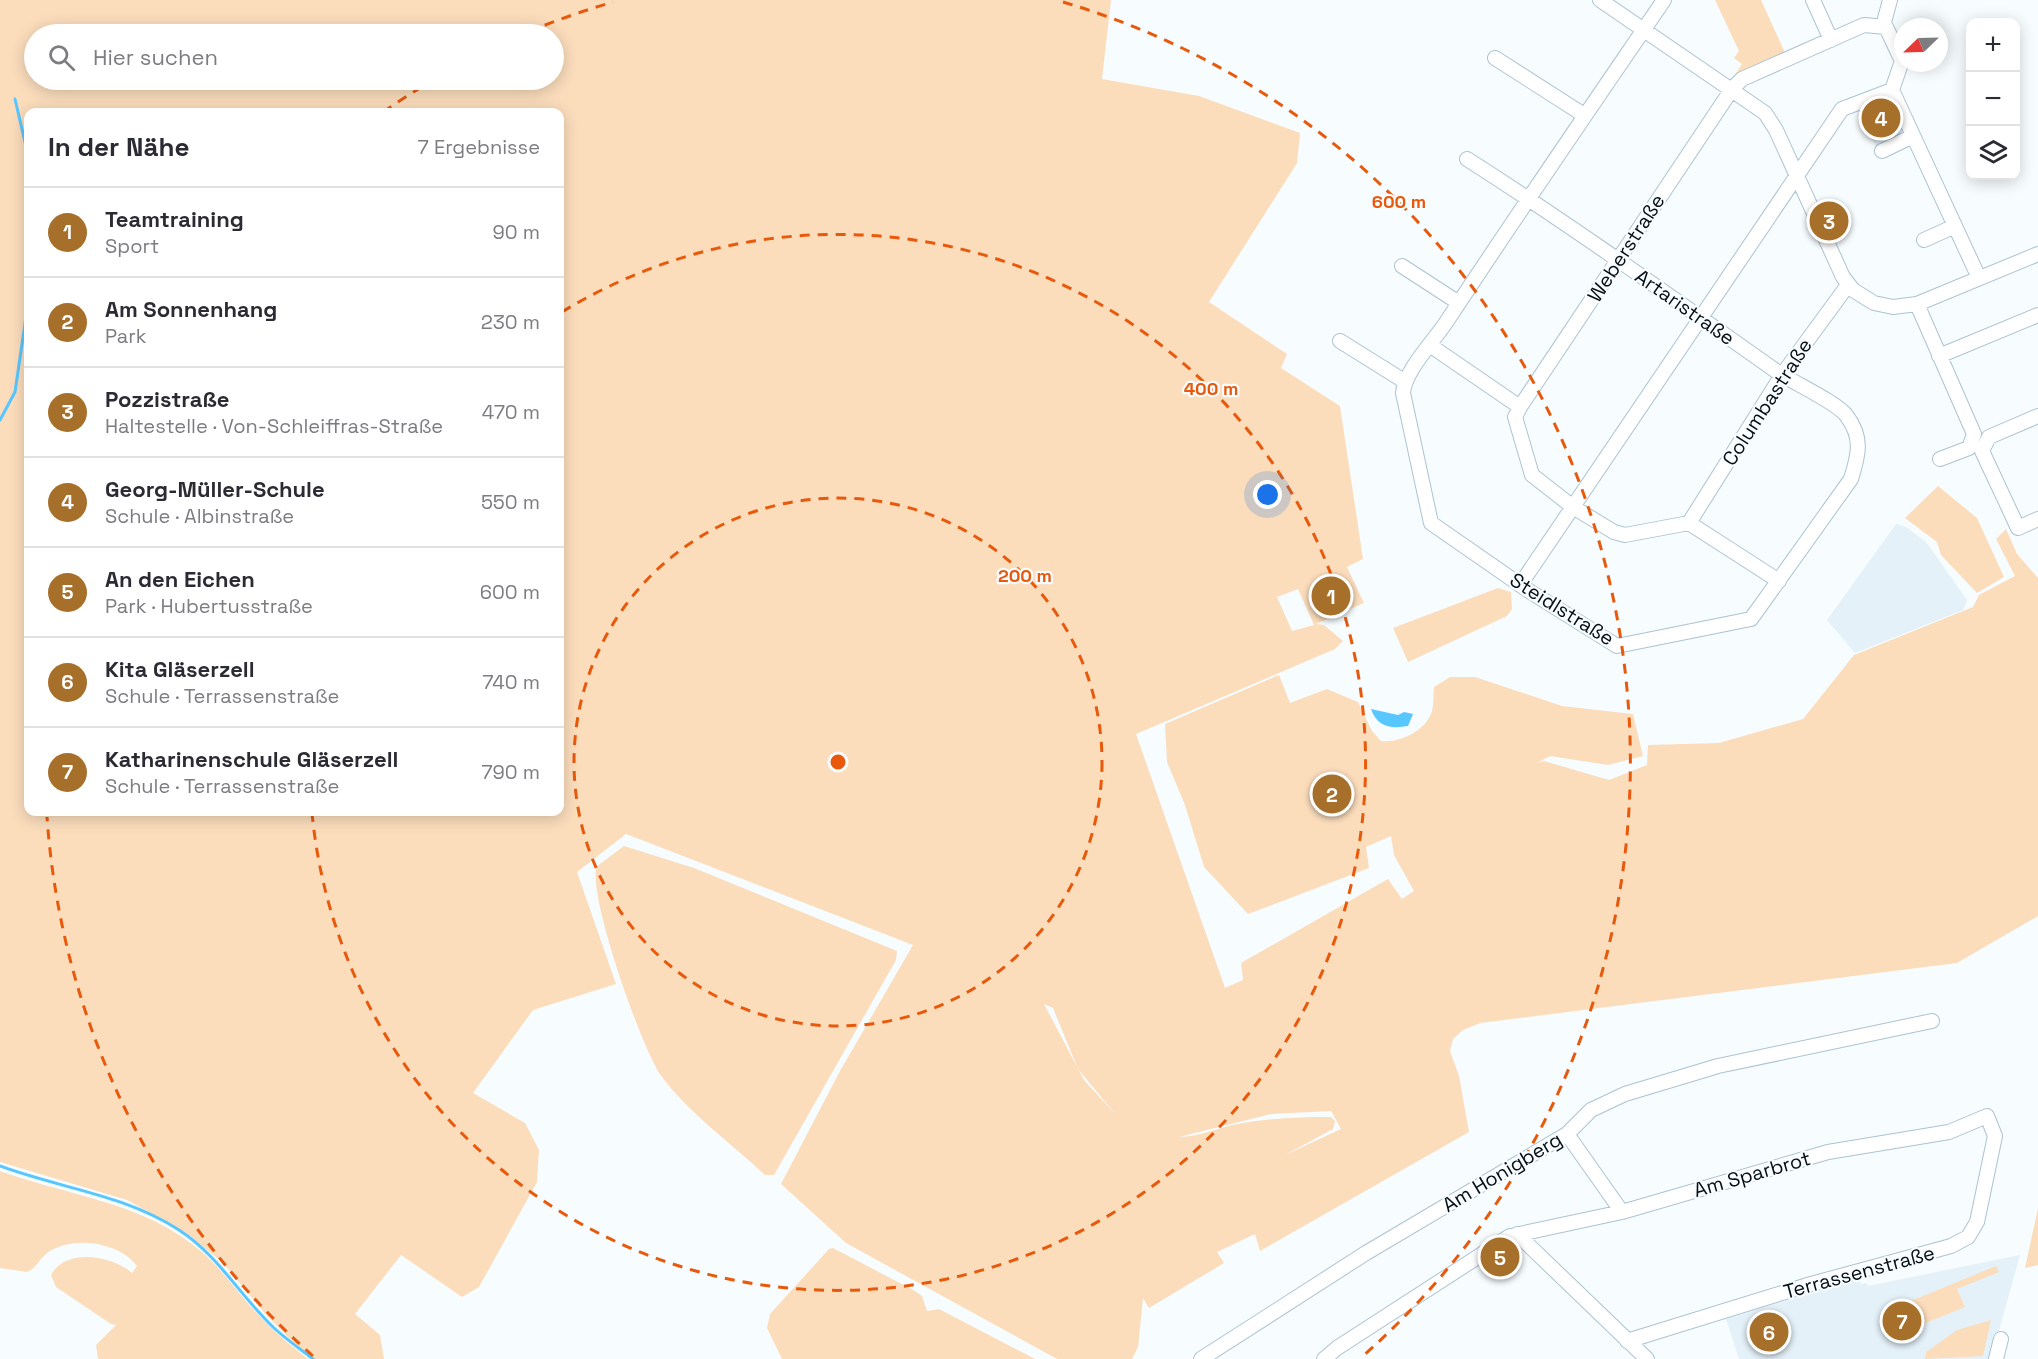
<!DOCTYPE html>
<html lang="de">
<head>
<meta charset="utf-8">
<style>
	:root { --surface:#fff; --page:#f2f2f3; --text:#2b2b33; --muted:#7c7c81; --line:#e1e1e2; --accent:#a6702a }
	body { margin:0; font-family:"Space Grotesk",sans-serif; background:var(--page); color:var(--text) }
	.controls { position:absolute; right:18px; top:18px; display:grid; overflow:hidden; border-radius:12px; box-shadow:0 3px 15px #0003 }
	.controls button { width:54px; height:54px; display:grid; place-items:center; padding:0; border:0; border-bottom:2px solid var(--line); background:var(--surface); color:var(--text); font:30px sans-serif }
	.compass { position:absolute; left:1894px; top:18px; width:54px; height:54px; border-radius:50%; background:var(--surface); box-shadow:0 3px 15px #0003; rotate:247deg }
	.you { position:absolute; left:1268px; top:495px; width:21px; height:21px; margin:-15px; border:4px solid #fff; border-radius:50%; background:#1a73e8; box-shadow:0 0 0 9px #1a73e833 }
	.badge { display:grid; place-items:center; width:39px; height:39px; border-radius:50%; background:var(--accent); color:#fff; font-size:20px; font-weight:700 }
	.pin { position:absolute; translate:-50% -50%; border:3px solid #fff; box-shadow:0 2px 6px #0006 }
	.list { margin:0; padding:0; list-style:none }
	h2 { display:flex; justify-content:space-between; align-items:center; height:78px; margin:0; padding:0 24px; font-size:26px }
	h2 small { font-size:20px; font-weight:400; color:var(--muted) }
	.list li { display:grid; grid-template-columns:39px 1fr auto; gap:18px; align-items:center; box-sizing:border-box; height:90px; padding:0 24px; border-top:2px solid var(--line) }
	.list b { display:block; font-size:22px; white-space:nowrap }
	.list p { margin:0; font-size:20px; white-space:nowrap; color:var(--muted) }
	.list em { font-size:20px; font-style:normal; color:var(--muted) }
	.icon { flex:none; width:33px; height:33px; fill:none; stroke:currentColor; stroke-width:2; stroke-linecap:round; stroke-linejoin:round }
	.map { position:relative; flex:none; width:2038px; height:1359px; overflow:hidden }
	.search { position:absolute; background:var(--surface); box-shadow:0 3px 15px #0003; left:24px; top:24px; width:540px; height:66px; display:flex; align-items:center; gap:15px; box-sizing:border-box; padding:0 21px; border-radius:33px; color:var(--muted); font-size:22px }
	.panel { position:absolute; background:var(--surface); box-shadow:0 3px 15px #0003; left:24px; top:108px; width:540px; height:708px; border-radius:12px }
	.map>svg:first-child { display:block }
	.built { fill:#e4f1f9 }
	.green { fill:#fbddbc; fill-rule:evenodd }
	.water { fill:#58c7ff }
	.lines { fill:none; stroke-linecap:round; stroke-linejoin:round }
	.stream { stroke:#58c7ff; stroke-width:3 }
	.minor-casing { stroke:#abc3d1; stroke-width:16 }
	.minor { stroke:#fff; stroke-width:14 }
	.ring { fill:none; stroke:#e8590c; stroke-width:3; stroke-dasharray:10 8 }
	.labels { text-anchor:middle; stroke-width:4.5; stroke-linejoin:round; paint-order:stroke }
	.street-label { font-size:20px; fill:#070f14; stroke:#f7fcff }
	.centre { fill:#e8590c; stroke:#f7fcff; stroke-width:3 }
	.ring-label { font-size:18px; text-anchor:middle; font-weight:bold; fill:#e8590c; stroke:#f7fcff; stroke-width:4.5; stroke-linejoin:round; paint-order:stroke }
</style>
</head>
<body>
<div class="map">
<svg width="2038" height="1359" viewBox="0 0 2038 1359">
	<rect width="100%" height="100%" fill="#f7fcff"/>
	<!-- built -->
	<path class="built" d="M1884 97 1891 100 1904 128 1901 135 1876 147 1858 109Z
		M1896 524 1906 527 1926 542 1967 600 1963 610 1855 653 1827 620Z
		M2020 1255 1991 1359H1739L1726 1319 1859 1278 1861 1284 1867 1283 1868 1286Z"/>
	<!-- green -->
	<path class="green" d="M0 0H1111L1102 79 1199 96 1300 133 1297 163 1209 302 1287 354 1281 368 1340 406 1363 559 1347 567 1364 603 1316 624 1324 625 1343 641 1335 649 1136 734 1225 988 1243 980 1241 963 1388 879 1402 899 1414 891 1394 855 1391 836 1366 847 1369 868 1248 914 1204 867 1185 805 1167 762 1165 724 1279 675 1290 703 1327 689 1358 702 1372 731 1381 741C1400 743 1426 731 1432 711 1434 704 1433 695 1434 687L1450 677H1475L1562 706 1633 714 1643 756 1608 765 1550 756 1537 763 1544 761 1609 780 1647 765 1648 745 1719 743 1803 719 1854 655 1973 607 1979 595 2015 576 1996 539 2006 529 2017 554 2038 578V916L1957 963 1480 1023 1463 1030 1453 1039 1450 1051 1459 1076 1469 1132 1260 1251 1255 1234 1217 1252 1224 1263 1149 1308 1143 1298 1138 1347 1132 1359H1057L846 1243 781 1184 840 1071 913 945 626 834 577 872 616 984 533 1010 473 1093 525 1123 539 1150 537 1182 479 1287 462 1297 401 1255 355 1314 380 1335 384 1359H310L267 1316 223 1263 186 1233 127 1200 0 1162ZM34 34H554V80H34ZM28 112H560V812H28ZM1298 589 1314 625 1292 631 1277 597ZM1044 1004 1053 1008 1078 1069 1116 1115 1084 1080ZM1331 1111 1341 1129 1285 1155 1333 1129 1335 1121 1331 1117C1302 1117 1272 1118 1243 1123 1221 1126 1201 1137 1179 1137L1271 1114Z
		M1715 0H1761L1786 55 1732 79 1742 64 1734 58 1739 51Z
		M1938 486 1977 518 2004 577 1977 593 1941 555 1937 542 1905 518Z
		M1498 588 1511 592 1512 609 1507 616 1408 662 1393 628Z
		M624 846 694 868 897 951 896 960 774 1175H765C731 1143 690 1114 662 1077 643 1053 586 891 597 866Z
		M0 1171C69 1196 144 1202 202 1252 222 1269 236 1291 254 1310 270 1328 289 1344 308 1359H98L96 1345 116 1325 111 1324 56 1287 51 1275C66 1247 113 1256 132 1273L137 1266C119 1242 72 1235 47 1253 39 1259 37 1268 27 1272L0 1268Z
		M2038 1208V1265L2025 1268Z
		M1513 1242 1522 1251C1506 1261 1495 1274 1477 1263Z
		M833 1248 915 1291 922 1296 927 1311 939 1309 1035 1359H782L767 1328 770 1314 829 1249Z
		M1996 1266 1999 1272 1957 1289 1965 1307 1916 1327 1908 1309 1896 1314 1894 1308Z
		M1991 1320 1983 1356 1925 1359 1926 1352 1957 1330Z"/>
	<!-- water -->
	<path class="water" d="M1371 709 1398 715 1404 712 1413 714 1408 726C1391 729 1377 727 1371 709Z"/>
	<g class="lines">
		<!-- stream -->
		<path class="stream" d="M15 99 28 155
			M0 420 15 392 28 303
			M0 1166C62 1189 123 1194 179 1230 219 1256 240 1296 274 1328 286 1339 300 1349 313 1359"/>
		<defs>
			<path id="minor" d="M1600 0 1765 113 1776 130 1843 277 1853 290 1874 303 1893 307 1917 304 2038 254
				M1813 0 1831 40
				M1883 26 1890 0
				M1495 58 1584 115
				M1892 90 1979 278
				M1882 151 1913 136
				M1467 159C1572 226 1674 299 1776 371 1792 382 1836 402 1846 415 1863 437 1859 454 1851 479L1751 619 1617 646 1526 589 1431 523 1403 393C1405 370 1434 341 1447 321 1518 213 1591 107 1664 0
				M1924 240 1955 226
				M1402 266 1459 303
				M1917 304 1974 434 1969 448 1940 459
				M1340 341 1404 381
				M1431 346 1520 407 1515 417 1532 475 1573 507 1614 532 1625 535 1689 523 1779 581
				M1939 356 2038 315
				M1520 407 1732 89 1742 79 1864 25 1886 27 1902 61 1892 90 1842 109 1520 585
				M2038 416 1989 437 1982 451 2018 528 2038 519
				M1689 523 1782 375 1848 285
				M1567 1134 1622 1212
				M1517 1234 1647 1359
				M1201 1359 1366 1253 1567 1134 1591 1110 1625 1094 1718 1066 1932 1021
				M1324 1359 1337 1348 1510 1236 1622 1212 1828 1152 1949 1132 1987 1116 1995 1136 1977 1222 1968 1237 1951 1246 1811 1284 1627 1341
				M1996 1359 2001 1339"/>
		</defs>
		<!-- minor casing -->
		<use href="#minor" class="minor-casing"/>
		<!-- minor -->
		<use href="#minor" class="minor"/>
	</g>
	<!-- distance rings -->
	<g class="ring">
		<circle cx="838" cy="762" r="264"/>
		<path d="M562 312A528 528 0 1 1 312 813"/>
		<path d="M313 1356A793 793 0 0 1 47 817M383 112A793 793 0 0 1 430 82M528 32A793 793 0 0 1 613 2M1063 2A793 793 0 0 1 1363 1356"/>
	</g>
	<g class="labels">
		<!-- street labels -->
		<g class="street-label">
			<text transform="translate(1626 248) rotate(-57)" y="7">Weberstraße</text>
			<text transform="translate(1685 307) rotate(35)" y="7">Artaristraße</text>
			<text transform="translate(1767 402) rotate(-57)" y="7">Columbastraße</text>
			<text transform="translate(1562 609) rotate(32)" y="7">Steidlstraße</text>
			<text transform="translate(1502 1172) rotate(-31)" y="7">Am Honigberg</text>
			<text transform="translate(1752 1174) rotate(-16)" y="7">Am Sparbrot</text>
			<text transform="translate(1859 1272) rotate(-15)" y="7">Terrassenstraße</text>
		</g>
	</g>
	<circle cx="838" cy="762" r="9" class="centre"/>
	<g class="ring-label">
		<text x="1399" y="208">600 m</text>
		<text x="1211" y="395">400 m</text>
		<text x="1025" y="582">200 m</text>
	</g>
</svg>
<div class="controls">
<button>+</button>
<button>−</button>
<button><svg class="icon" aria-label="layers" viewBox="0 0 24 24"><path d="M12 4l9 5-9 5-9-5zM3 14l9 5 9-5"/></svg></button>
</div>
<svg class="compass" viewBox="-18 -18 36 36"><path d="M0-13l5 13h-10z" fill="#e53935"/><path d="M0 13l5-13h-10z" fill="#7c7c81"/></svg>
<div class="you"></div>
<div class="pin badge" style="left:1331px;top:596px">1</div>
<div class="pin badge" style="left:1332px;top:794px">2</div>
<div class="pin badge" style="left:1829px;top:221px">3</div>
<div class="pin badge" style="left:1881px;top:118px">4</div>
<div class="pin badge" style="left:1500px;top:1257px">5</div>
<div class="pin badge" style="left:1769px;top:1332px">6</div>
<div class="pin badge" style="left:1902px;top:1321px">7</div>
<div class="search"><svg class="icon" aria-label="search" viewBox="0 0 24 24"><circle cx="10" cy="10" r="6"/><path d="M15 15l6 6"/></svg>Hier suchen</div>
<section class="panel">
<h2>In der Nähe<small>7 Ergebnisse</small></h2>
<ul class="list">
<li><span class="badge">1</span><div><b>Teamtraining</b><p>Sport</p></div><em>90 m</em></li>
<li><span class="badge">2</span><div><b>Am Sonnenhang</b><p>Park</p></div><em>230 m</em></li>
<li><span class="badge">3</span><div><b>Pozzistraße</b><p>Haltestelle · Von-Schleiffras-Straße</p></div><em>470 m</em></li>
<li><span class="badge">4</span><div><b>Georg-Müller-Schule</b><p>Schule · Albinstraße</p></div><em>550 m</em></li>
<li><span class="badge">5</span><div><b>An den Eichen</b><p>Park · Hubertusstraße</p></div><em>600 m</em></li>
<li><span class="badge">6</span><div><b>Kita Gläserzell</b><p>Schule · Terrassenstraße</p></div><em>740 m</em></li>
<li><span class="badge">7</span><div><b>Katharinenschule Gläserzell</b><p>Schule · Terrassenstraße</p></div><em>790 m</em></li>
</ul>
</section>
</div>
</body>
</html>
